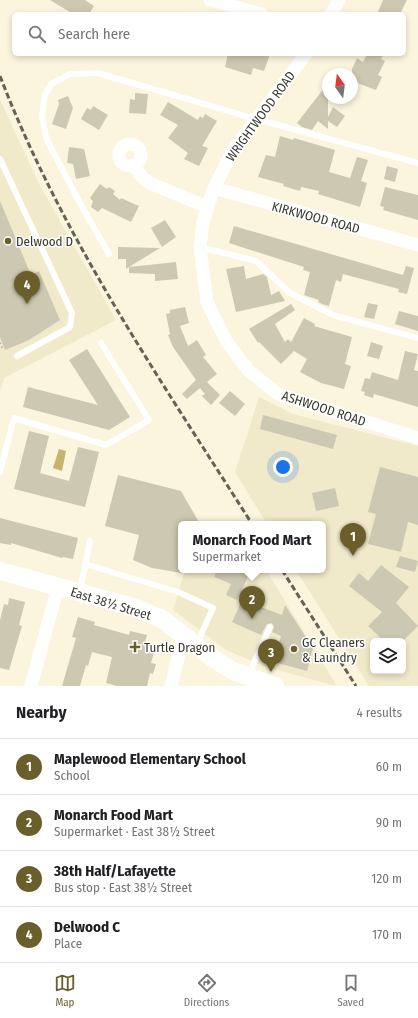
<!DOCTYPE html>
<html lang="en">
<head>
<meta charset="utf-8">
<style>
	:root { --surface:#fff; --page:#f2f2f2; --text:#202124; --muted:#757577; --line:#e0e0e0; --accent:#6a5e2b }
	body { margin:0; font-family:"Fira Sans Condensed",sans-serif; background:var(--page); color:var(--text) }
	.controls { position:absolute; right:12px; bottom:12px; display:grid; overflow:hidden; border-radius:6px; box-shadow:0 2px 6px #0003 }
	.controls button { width:36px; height:36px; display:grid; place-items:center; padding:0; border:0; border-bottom:1px solid var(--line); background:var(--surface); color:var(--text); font:20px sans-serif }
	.compass { position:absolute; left:322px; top:68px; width:36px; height:36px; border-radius:50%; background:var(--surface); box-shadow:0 2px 6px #0003; rotate:346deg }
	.you { position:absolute; left:283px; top:467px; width:14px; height:14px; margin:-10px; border:3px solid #fff; border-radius:50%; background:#1a73e8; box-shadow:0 0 0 6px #1a73e833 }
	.badge { display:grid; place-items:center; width:26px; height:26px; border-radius:50%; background:var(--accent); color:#fff; font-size:13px; font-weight:700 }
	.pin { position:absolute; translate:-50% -33px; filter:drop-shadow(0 1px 2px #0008) }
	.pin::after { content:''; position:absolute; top:21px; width:14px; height:12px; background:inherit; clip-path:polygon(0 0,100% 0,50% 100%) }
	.popup { position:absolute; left:178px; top:521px; width:148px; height:52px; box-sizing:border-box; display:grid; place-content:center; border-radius:6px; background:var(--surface); filter:drop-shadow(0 1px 3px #0005); font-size:13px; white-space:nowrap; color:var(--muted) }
	.popup b { font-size:15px; color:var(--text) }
	.popup::after { content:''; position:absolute; left:50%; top:100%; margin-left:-8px; border:8px solid transparent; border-top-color:var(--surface) }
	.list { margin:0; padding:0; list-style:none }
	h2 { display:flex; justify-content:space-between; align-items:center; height:52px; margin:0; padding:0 16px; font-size:17px }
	h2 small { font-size:13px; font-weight:400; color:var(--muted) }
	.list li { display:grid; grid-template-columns:26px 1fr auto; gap:12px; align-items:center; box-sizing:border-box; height:56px; padding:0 16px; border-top:1px solid var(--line) }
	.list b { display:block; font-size:15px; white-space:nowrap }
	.list p { margin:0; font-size:13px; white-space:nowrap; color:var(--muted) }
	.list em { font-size:13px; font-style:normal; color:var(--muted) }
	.icon { flex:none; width:22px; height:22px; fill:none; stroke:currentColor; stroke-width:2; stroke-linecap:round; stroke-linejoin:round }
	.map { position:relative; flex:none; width:418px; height:686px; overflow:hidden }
	.search { position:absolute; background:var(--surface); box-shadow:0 2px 6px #0003; left:12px; right:12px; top:12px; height:44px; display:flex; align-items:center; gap:10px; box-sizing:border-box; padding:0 14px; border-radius:6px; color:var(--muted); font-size:15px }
	.sheet { height:276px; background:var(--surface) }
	nav { display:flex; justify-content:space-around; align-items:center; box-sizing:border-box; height:56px; border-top:1px solid var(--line); background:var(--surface); font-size:11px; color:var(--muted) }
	nav a { display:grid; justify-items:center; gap:2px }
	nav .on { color:var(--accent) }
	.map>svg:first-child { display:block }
	.built { fill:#f0e9ca; fill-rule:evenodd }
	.water { fill:#c5b46a }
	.building { fill:#cdc8b2 }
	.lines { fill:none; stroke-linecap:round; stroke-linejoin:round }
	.path { stroke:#a29e8d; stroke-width:2; stroke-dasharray:1 3; stroke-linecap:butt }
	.lane { stroke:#fff; stroke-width:6 }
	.street { stroke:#fff; stroke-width:13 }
	.secondary { stroke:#fff; stroke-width:18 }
	.rail { stroke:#646155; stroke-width:3; stroke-dasharray:6 3; stroke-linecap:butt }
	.poi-dot { fill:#6a5e2b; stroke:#fff; stroke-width:1.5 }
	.labels { text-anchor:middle; stroke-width:3; stroke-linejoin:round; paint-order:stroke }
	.street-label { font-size:13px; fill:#3a382e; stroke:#fff }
	.poi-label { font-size:13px; fill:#3a382e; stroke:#fff; text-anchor:start }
</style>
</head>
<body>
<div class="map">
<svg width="418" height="686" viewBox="0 0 418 686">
	<rect width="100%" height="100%" fill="#fbf5de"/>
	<!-- built -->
	<path class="built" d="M0 99 38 182 116 320 4 378 0 392Z
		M259 397 293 414 418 446V686H369L296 570H323V524H267L235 472ZM373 641H403V671H373Z
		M185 570H266L337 686 266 667 226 650 173 610Z"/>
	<!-- water -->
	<path class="water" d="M59 449 66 451 62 471 53 468Z"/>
	<!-- building -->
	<path class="building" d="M50 0H85L94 6 89 14H73Z
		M383 0H407L400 14H377Z
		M228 54H270L264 71 253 68 251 75 225 67Z
		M367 54H384L381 59 385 61 378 75 382 77 376 90 352 81V69L357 58 363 62Z
		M328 83V117L333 107 345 116 337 127 328 121V129L318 121 312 130 302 127 297 123Z
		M135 93 148 94 146 114 129 113 130 99 135 100Z
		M68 96 73 108 66 129 52 124 59 104 58 100Z
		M168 102 198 120 200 116 203 118 205 114 217 121 202 146 208 148 199 166 184 159 188 153 168 138 178 125 160 115Z
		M93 106 108 115 99 130 81 119 87 108 91 110Z
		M280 136 293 140 294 138 335 150 329 172 350 178 357 157 368 160 361 181 367 183 360 207 318 194 319 191 301 187 300 191 283 186 284 184 258 177 266 155 275 157Z
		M69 147 84 149 90 176 76 179 73 164 67 163Z
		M387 166 398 169 395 182 384 179Z
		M100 184 107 189 109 187 115 191 113 194 120 200 121 198 139 206 131 222 102 208 98 212 91 207 93 201 90 198Z
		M385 187 418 195V220L383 210 384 207 380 206Z
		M0 201 31 275 39 271 60 320 29 340 5 350 0 337Z
		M165 220 176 237 162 247 151 228Z
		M234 226 403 275 406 266 414 268 407 294 398 292 399 289 343 274 341 282 336 280 329 306 322 304 318 302 319 300 304 295 310 272 303 270 304 267 229 243Z
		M118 247 160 248 129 267 176 262 178 279 155 281V274L129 273V267L126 269V259H118Z
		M244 266 246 279 263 274 267 277 271 295 279 291 285 301 236 312 226 269Z
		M368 303 378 305 374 319 364 317Z
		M291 304 295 310 275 324 285 342 288 339 291 342 304 318 315 324 314 326 352 337 345 364 351 366 344 389 321 383 300 372 307 359 294 351 281 364 259 342 258 343 249 329Z
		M185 307 189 323 180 326 188 346 197 340 206 355 203 357 217 374 207 382 220 395 211 405 202 396 205 394 200 388 187 399 182 394 196 380 173 347 168 335 170 334 166 314 170 313V310Z
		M399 311 418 316V331L395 324Z
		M371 342 383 346 379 359 367 356Z
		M87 349 130 417 109 430 23 407 28 387 98 405 69 360Z
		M405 351 418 354 414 370 418 371V407L374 394 373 398 364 395 365 392 361 391 365 378 370 379 372 372 398 380Z
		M230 391 245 404 235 416 219 403Z
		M263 415 337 435 333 449 260 429Z
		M29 431 49 436 40 473 69 481 78 447 99 452 85 507 14 489Z
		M380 467 418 477V525L408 522 401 552 368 544 376 514 368 512Z
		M118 475 181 491 200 524H181V573L152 568 133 560 139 535 105 526Z
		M335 488 339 506 316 511 312 493Z
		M0 518 78 538 73 559 63 557 62 558 11 543V545L0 543Z
		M400 556 418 561 415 572 396 567Z
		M381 565 409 587 396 603 418 626 403 641H384L368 626 382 612 349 586 359 573 368 581Z
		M217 570H251L237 600 226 595 231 584 214 577Z
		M9 598 25 602 19 625 22 626 9 670 0 668V620L4 604 8 605Z
		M242 600 282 615 285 605 313 648 307 671 274 662 281 636 272 632 274 627 272 623 267 624 261 635 232 622Z
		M78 617 95 622 94 625 129 635 130 631 147 635 145 642 156 645 151 663 156 664 153 674 150 673 147 686H117L106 683 112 657 92 652 88 666 86 665 80 686H62L76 638 72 637Z"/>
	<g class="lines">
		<!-- path -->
		<path class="path" d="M0 343 3 349"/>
		<!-- lane -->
		<path class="lane" d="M0 159 72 313 70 327 17 356
			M200 247 256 261 290 293 333 315 418 338
			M109 254 83 209 46 138 42 115 45 95 51 84 70 74 98 73 256 119 418 163
			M0 472 14 418 106 445 149 420 101 343
			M85 564 178 592 213 608 197 643
			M80 591 90 541
			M249 674 270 627"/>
		<!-- street -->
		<path class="street" d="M210 0 262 14
			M331 14 339 0
			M306 54 233 150 214 188 203 222 200 247 207 302 226 341 249 371 278 394 418 438
			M119 155a11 11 0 1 1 22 0a11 11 0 1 1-22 0Z
			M133 165 143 178 150 183 207 207
			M214 188 418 245
			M31 686 58 587
			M171 686 184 635"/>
		<!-- secondary -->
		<path class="secondary" d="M0 571 136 608 162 619 214 659 233 671 275 686"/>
		<!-- rail -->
		<path class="rail" d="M0 76C62 237 160 379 252 524
			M282 570 356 686"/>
	</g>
	<!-- markers -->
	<g class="poi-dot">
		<circle cx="8" cy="241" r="4"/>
		<path d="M133 641h4v4h4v4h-4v4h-4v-4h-4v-4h4z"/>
		<circle cx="294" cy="649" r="4"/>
	</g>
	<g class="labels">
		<!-- street labels -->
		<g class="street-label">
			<text transform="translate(260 116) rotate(-54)" y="5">WRIGHTWOOD ROAD</text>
			<text transform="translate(316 217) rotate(15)" y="5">KIRKWOOD ROAD</text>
			<text transform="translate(324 408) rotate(18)" y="5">ASHWOOD ROAD</text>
			<text transform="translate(111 603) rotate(17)" y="5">East 38½ Street</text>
		</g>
		<!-- poi labels -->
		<g class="poi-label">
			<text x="16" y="246">Delwood D</text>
			<text x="302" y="647">GC Cleaners<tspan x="302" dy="15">&amp; Laundry</tspan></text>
			<text x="144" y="652">Turtle Dragon</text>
		</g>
	</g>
</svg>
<div class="controls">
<button><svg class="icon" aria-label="layers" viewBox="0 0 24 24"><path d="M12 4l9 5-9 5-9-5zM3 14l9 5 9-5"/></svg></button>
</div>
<svg class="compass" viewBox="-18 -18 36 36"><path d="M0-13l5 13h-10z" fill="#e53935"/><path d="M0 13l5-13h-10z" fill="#757577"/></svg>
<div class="you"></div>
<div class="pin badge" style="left:353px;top:556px">1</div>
<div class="pin badge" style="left:252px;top:619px">2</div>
<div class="popup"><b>Monarch Food Mart</b>Supermarket</div>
<div class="pin badge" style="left:271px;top:672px">3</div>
<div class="pin badge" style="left:27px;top:304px">4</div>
<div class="search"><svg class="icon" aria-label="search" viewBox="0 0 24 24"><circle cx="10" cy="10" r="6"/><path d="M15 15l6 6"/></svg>Search here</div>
</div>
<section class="sheet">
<h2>Nearby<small>4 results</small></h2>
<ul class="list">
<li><span class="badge">1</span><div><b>Maplewood Elementary School</b><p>School</p></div><em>60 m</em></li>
<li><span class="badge">2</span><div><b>Monarch Food Mart</b><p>Supermarket · East 38½ Street</p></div><em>90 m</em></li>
<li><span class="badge">3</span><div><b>38th Half/Lafayette</b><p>Bus stop · East 38½ Street</p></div><em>120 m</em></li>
<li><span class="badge">4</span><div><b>Delwood C</b><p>Place</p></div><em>170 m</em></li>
</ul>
</section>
<nav>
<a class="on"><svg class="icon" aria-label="map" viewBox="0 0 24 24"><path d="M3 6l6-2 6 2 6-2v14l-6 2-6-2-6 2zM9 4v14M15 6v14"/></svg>Map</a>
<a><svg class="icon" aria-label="directions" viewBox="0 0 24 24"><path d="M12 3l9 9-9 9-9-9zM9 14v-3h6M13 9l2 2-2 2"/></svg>Directions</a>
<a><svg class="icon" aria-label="saved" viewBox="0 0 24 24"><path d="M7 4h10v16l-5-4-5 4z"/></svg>Saved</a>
</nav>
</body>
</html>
